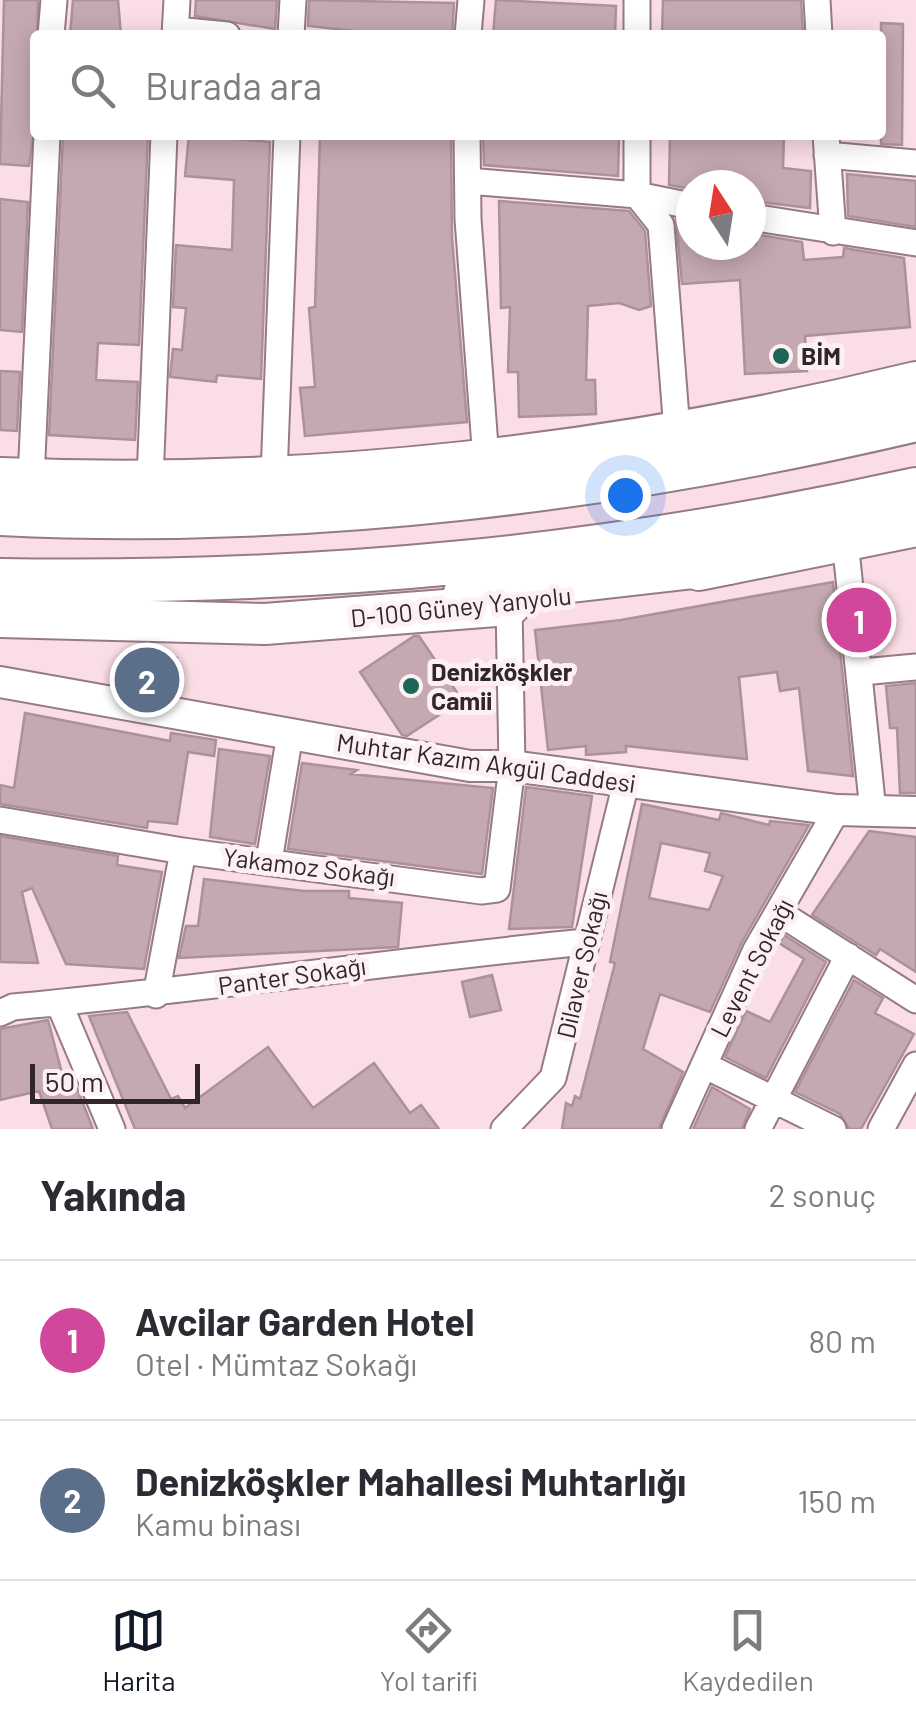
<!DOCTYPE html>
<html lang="tr">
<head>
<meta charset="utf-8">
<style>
	:root { --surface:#fff; --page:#f2f2f3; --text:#2b2b33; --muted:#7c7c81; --line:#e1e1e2; --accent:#111827 }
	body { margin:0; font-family:Barlow,sans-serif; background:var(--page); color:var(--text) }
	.compass { position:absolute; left:676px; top:170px; width:90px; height:90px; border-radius:50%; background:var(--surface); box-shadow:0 5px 25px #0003; rotate:348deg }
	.scale { position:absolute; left:30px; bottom:25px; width:170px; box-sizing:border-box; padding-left:10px; border:5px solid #312629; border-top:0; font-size:28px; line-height:35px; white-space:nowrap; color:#312629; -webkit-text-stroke:8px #fcf0f3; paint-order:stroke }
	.you { position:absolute; left:625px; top:495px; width:35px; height:35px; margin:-25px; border:8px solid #fff; border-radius:50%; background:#1a73e8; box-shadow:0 0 0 15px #1a73e833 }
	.badge { display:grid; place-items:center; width:65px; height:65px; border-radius:50%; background:var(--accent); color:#fff; font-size:32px; font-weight:700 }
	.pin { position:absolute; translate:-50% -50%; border:5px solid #fff; box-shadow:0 2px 10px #0006 }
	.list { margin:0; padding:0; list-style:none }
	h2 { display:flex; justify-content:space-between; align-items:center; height:130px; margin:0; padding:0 40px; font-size:42px }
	h2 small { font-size:32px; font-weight:400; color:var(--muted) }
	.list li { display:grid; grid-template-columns:65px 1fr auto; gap:30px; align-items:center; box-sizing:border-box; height:160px; padding:0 40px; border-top:2px solid var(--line) }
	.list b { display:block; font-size:38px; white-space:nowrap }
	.list p { margin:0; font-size:32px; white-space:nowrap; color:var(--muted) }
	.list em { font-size:32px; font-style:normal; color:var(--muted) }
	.icon { flex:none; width:55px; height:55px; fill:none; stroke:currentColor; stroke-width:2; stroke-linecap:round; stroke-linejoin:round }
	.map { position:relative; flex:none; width:916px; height:1129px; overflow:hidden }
	.search { position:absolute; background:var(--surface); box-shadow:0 5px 25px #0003; left:30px; right:30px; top:30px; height:110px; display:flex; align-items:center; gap:25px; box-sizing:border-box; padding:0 35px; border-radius:10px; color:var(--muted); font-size:38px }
	.sheet { height:450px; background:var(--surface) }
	nav { display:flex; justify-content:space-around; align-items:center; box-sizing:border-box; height:140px; border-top:2px solid var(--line); background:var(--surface); font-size:28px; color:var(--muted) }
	nav a { display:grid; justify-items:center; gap:5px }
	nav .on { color:var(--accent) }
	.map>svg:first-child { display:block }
	.building { fill:#c5a9b1; stroke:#ac9198; stroke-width:2.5; fill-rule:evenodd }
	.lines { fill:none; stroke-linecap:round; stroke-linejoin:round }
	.minor-casing { stroke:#957b82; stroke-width:29 }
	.tertiary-casing { stroke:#957b82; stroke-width:34 }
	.primary-casing { stroke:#957b82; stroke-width:44 }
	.trunk-casing { stroke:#957b82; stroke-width:46 }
	.minor { stroke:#fff; stroke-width:25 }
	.tertiary { stroke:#fff; stroke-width:30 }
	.primary { stroke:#fff; stroke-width:40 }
	.trunk { stroke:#fff; stroke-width:42 }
	.poi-dot { fill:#1c655a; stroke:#fcf0f3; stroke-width:4 }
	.labels { text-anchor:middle; stroke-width:10; stroke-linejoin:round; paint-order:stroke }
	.poi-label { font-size:25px; font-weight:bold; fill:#312629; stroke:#fcf0f3; text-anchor:start }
	.street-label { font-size:25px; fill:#312629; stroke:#fcf0f3 }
</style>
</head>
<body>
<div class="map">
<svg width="916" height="1129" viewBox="0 0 916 1129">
	<rect width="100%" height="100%" fill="#fadde5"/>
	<!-- building -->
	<path class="building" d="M4 0H38L35 125 29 166 0 164Z
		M73 0H118L121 35H70Z
		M196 0H277L275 29 195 16Z
		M309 0 454 3 452 35H391L308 26Z
		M496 0 616 6 615 35H493Z
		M663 0H801L803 35H662Z
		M881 23 903 24 902 145 881 144Z
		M63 135H148L139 345 98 343 96 380 138 382 135 440 49 435Z
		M189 135 270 142 261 379 217 375 216 382 170 377 173 349 182 350 186 308 173 307 176 245 232 250 234 180 185 176Z
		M320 135H451L452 237 467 422 305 436 300 388 315 387 309 308 315 307Z
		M483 135H619L618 176 484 165Z
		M670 135H784L783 168 811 171 810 208 752 201V185H691V189L669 185Z
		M847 174 916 181V227L848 216Z
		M0 199 28 202 22 332 0 330Z
		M499 201 629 211 645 231 651 306 639 310 619 303 588 306 586 380H595L596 414 519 417 518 372H508L510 307 501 308Z
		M676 219 691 222V245H756L755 234 802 242 804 260 843 257 844 248 904 258 910 327 805 336 807 371 745 374 740 280 682 284Z
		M0 371 20 372 17 431 0 430Z
		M833 582 853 776 808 771 799 688 780 691 777 672 739 677 747 759 626 746V752L586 755V746L548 750 535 630 621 620Z
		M414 636H419L462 700 407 736 402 735 360 672Z
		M130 651 177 658 172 690 124 683Z
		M916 683V793H900L897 728H890L886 686Z
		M25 713 170 741 171 733 216 740 214 756 188 752 177 824 148 821 147 828 0 804V785L14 788Z
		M219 749 270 756 255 844 210 837Z
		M302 763 357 770 351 774 493 788 482 874 288 849Z
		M526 787 592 796 572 927 509 929Z
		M642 804 719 820 721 813 769 825 770 821 809 825 742 942 710 1012 660 994 643 1049 683 1072 659 1129H562L566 1103 572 1106 575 1096 580 1099 615 963 610 962ZM661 843 710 853 705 871 723 876 709 910 649 898Z
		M869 831 916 837V972L880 949 876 955 812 915Z
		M0 836 118 856 117 865 162 872 144 969 66 964 32 888 22 892 38 963 0 962Z
		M204 879 304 891H349V898L402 903 398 947 179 958 186 926H198Z
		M784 935 826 962 766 1078 725 1057 746 1011 770 1022 804 959 779 943Z
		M492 975 501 1010 470 1017 462 982Z
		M854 980 883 998 875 1013 914 1034 861 1129H849L840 1114 795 1092Z
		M127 1012 171 1099 178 1096 185 1108 268 1047 313 1108 374 1063 410 1113 421 1105 439 1129H135L89 1016Z
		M48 1020 67 1092 77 1088 93 1129H52L39 1091 0 1100V1029Z
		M712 1087 750 1109 742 1129H693Z"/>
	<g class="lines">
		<defs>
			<path id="minor" d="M637 0V35
				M817 0 819 35
				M176 30 227 35
				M51 35 54 0
				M175 35 177 0
				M291 35 293 0
				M468 35 471 0
				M467 135 468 219 486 460
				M637 135V195L661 225 677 431
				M826 135 833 232
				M827 155 916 163
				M468 181 637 195 691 206
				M751 217 916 243
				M274 476 287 135
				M31 479 47 135
				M150 480 164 135
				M845 540 873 811
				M862 672 916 667
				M0 820 183 851 481 891 497 889 512 766 509 605
				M269 861 290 734
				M778 912 916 1000
				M156 995 183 851
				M59 1003 112 1129
				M0 1013 13 1007C204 989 394 961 585 942
				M704 1065 833 1129
				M504 1129 553 1078 626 783
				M675 1129 756 950 837 810
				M758 1129 848 956
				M881 1129 916 1065"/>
			<path id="tertiary" d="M0 682 470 766H512L837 810 916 812"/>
			<path id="primary" d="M0 478C307 491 618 455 916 382
				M699 570 916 526
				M0 617 265 624 510 605"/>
			<path id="trunk" d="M0 514C305 529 619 490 916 420
				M0 580C319 585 604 558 916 489
				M465 593 729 563"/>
		</defs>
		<!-- minor casing -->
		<use href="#minor" class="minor-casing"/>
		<!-- tertiary casing -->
		<use href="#tertiary" class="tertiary-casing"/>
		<!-- primary casing -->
		<use href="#primary" class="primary-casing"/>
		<!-- trunk casing -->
		<use href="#trunk" class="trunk-casing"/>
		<!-- minor -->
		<use href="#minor" class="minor"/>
		<!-- tertiary -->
		<use href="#tertiary" class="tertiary"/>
		<!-- primary -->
		<use href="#primary" class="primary"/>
		<!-- trunk -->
		<use href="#trunk" class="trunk"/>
	</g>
	<!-- markers -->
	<g class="poi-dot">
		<circle cx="781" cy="356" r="10"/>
		<circle cx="411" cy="686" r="10"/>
	</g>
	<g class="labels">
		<!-- poi labels -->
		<g class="poi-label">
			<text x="801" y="365">BİM</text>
			<text x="431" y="681">Denizköşkler<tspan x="431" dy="29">Camii</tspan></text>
		</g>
		<!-- street labels -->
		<g class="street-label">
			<text transform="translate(461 607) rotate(-6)" y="9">D-100 Güney Yanyolu</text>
			<text transform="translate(486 763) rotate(8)" y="9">Muhtar Kazım Akgül Caddesi</text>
			<text transform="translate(309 867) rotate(7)" y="9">Yakamoz Sokağı</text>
			<text transform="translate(582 965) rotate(-77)" y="9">Dilaver Sokağı</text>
			<text transform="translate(752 968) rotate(-63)" y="9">Levent Sokağı</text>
			<text transform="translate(292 976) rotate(-8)" y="9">Panter Sokağı</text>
		</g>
	</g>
</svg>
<svg class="compass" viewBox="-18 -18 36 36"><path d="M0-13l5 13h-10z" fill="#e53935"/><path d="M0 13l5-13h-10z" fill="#7c7c81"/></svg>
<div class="scale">50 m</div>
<div class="you"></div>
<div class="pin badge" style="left:859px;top:620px;background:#d1479c">1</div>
<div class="pin badge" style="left:147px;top:680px;background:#5c6f8a">2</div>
<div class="search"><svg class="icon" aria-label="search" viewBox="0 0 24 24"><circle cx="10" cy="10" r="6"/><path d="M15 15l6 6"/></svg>Burada ara</div>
</div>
<section class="sheet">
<h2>Yakında<small>2 sonuç</small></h2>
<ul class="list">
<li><span class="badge" style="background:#d1479c">1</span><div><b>Avcilar Garden Hotel</b><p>Otel · Mümtaz Sokağı</p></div><em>80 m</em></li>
<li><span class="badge" style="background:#5c6f8a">2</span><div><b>Denizköşkler Mahallesi Muhtarlığı</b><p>Kamu binası</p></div><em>150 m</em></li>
</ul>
</section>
<nav>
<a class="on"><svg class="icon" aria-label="map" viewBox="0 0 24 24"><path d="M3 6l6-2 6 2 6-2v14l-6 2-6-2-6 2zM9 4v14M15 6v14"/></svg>Harita</a>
<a><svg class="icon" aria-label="directions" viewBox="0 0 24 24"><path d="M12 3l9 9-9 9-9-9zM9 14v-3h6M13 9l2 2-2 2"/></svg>Yol tarifi</a>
<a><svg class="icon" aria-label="saved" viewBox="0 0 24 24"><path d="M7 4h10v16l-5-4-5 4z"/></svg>Kaydedilen</a>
</nav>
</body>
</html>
